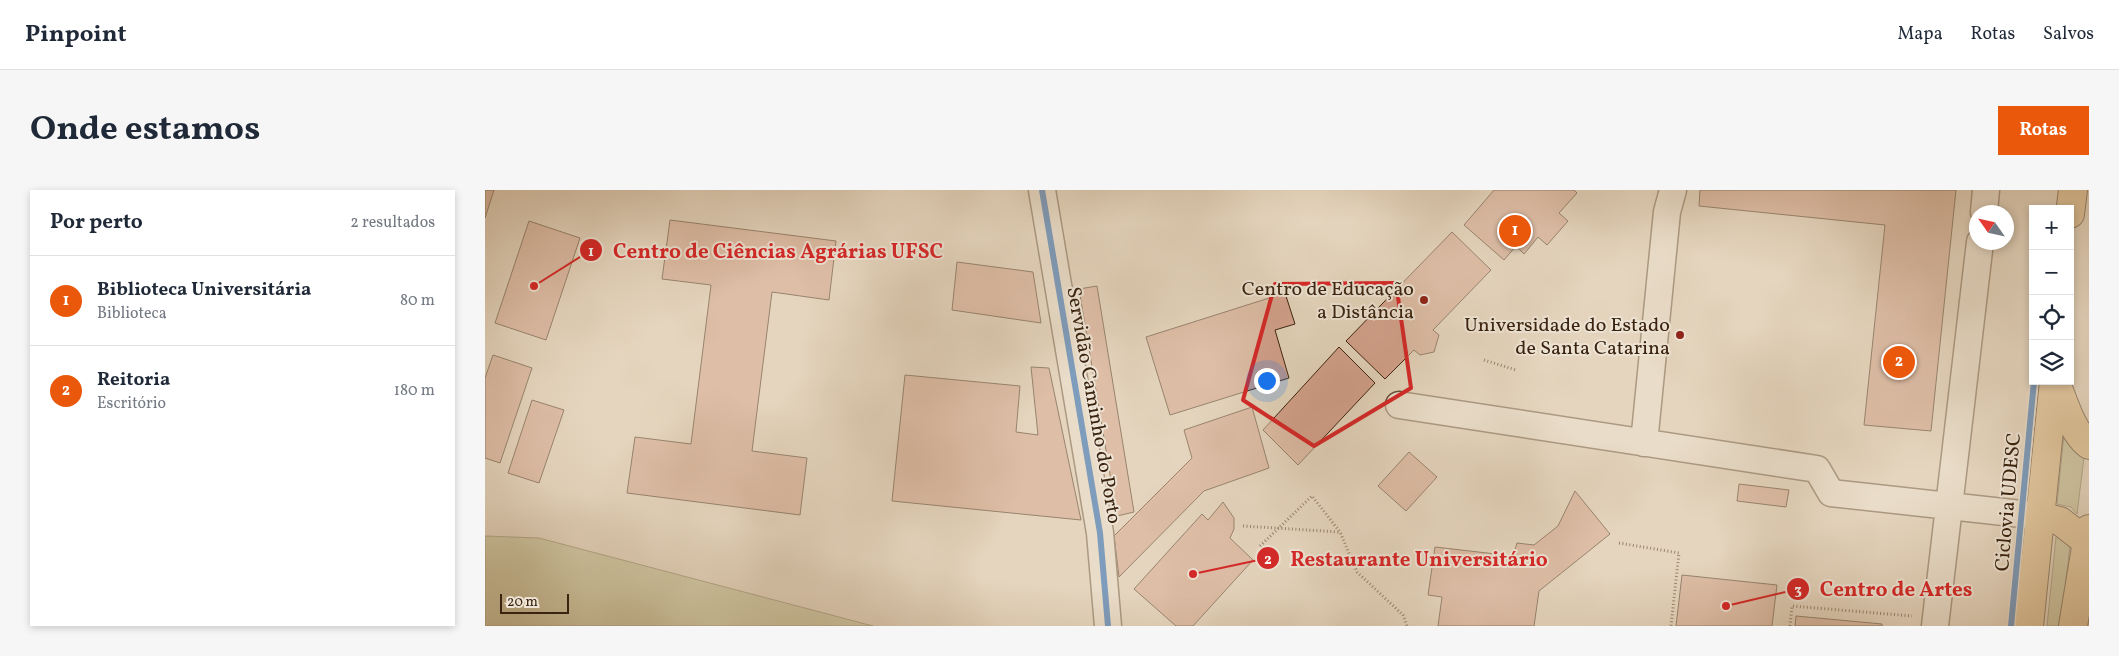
<!DOCTYPE html>
<html lang="pt">
<head>
<meta charset="utf-8">
<style>
	:root { --surface:#fff; --page:#f6f6f7; --text:#1f2937; --muted:#747a83; --line:#e0e1e3; --accent:#ea580c }
	body { margin:0; font-family:Vollkorn,serif; background:var(--page); color:var(--text) }
	.controls { position:absolute; right:15px; top:15px; display:grid; overflow:hidden; border-radius:0px; box-shadow:0 2px 8px #0003 }
	.controls button { width:45px; height:45px; display:grid; place-items:center; padding:0; border:0; border-bottom:1px solid var(--line); background:var(--surface); color:var(--text); font:25px sans-serif }
	.compass { position:absolute; left:1484px; top:15px; width:45px; height:45px; border-radius:50%; background:var(--surface); box-shadow:0 2px 8px #0003; rotate:304deg }
	.scale { position:absolute; left:15px; bottom:12px; width:69px; box-sizing:border-box; padding-left:5px; border:2px solid #3a230f; border-top:0; font-size:14px; line-height:18px; white-space:nowrap; color:#3a230f; -webkit-text-stroke:4px #eee4d5; paint-order:stroke }
	.you { position:absolute; left:781px; top:190px; width:18px; height:18px; margin:-12px; border:4px solid #fff; border-radius:50%; background:#1a73e8; box-shadow:0 0 0 8px #1a73e833 }
	.badge { display:grid; place-items:center; width:32px; height:32px; border-radius:50%; background:var(--accent); color:#fff; font-size:16px; font-weight:700 }
	.pin { position:absolute; translate:-50% -50%; border:2px solid #fff; box-shadow:0 1px 5px #0006 }
	.list { margin:0; padding:0; list-style:none }
	h2 { display:flex; justify-content:space-between; align-items:center; height:65px; margin:0; padding:0 20px; font-size:21px }
	h2 small { font-size:16px; font-weight:400; color:var(--muted) }
	.list li { display:grid; grid-template-columns:32px 1fr auto; gap:15px; align-items:center; box-sizing:border-box; height:90px; padding:0 20px; border-top:1px solid var(--line) }
	.list b { display:block; font-size:19px; white-space:nowrap }
	.list p { margin:0; font-size:16px; white-space:nowrap; color:var(--muted) }
	.list em { font-size:16px; font-style:normal; color:var(--muted) }
	.icon { flex:none; width:28px; height:28px; fill:none; stroke:currentColor; stroke-width:2; stroke-linecap:round; stroke-linejoin:round }
	.map { position:relative; flex:none; width:1604px; height:436px; overflow:hidden; border-radius:0px }
	header { display:flex; align-items:center; gap:30px; box-sizing:border-box; height:70px; padding:0 25px; background:var(--surface); border-bottom:1px solid var(--line) }
	header strong { font-size:24px }
	nav { display:flex; gap:28px; margin-inline-start:auto; font-size:18px }
	.intro { display:flex; align-items:center; justify-content:space-between; box-sizing:border-box; height:120px; padding:0 30px }
	h1 { margin:0; font-size:35px }
	.button { padding:12px 22px; border-radius:0px; background:var(--accent); color:#fff; font-size:18px; font-weight:700 }
	main { display:flex; gap:30px; padding:0 30px }
	aside { flex:1; background:var(--surface); border-radius:0px; box-shadow:0 2px 8px #0003 }
	.map>svg:first-child { display:block }
	.green { fill:#bbbc8d; stroke:#7a704e }
	.building { fill:#d4a28d; stroke:#3a230f }
	.lines { fill:none; stroke-linecap:round; stroke-linejoin:round }
	.minor-casing { stroke:#65503b; stroke-width:29 }
	.major-casing { stroke:#3a230f; stroke-width:30 }
	.path { stroke:#3a230f; stroke-width:3; stroke-dasharray:1 2.5; stroke-linecap:butt }
	.minor { stroke:#eee4d5; stroke-width:26 }
	.major { stroke:#e2bb7f; stroke-width:28 }
	.cycleway-casing { stroke:#eee4d5; stroke-width:9 }
	.cycleway { stroke:#0057b8; stroke-width:6 }
	.marked { fill:none; stroke:#d62828; stroke-width:4; stroke-linejoin:round }
	.poi-dot { fill:#8f2418; stroke:#eee4d5; stroke-width:2 }
	.labels { text-anchor:middle; stroke-width:4; stroke-linejoin:round; paint-order:stroke }
	.poi-label { font-size:20px; fill:#3a230f; stroke:#eee4d5; text-anchor:end }
	.street-label { font-size:20px; fill:#3a230f; stroke:#eee4d5 }
	.leader { fill:none; stroke:#d62828; stroke-width:2 }
	.callout-dot { fill:#d62828; stroke:#eee4d5; stroke-width:2 }
	.mark-label { font-size:15px; text-anchor:middle; font-weight:bold; fill:#fff }
	.callout-label { font-size:21px; text-anchor:middle; font-weight:bold; fill:#d62828; stroke:#eee4d5; stroke-width:4; stroke-linejoin:round; paint-order:stroke }
</style>
</head>
<body>
<header>
<strong>Pinpoint</strong>
<nav><a>Mapa</a><a>Rotas</a><a>Salvos</a></nav>
</header>
<div class="intro"><h1>Onde estamos</h1><a class="button">Rotas</a></div>
<main>
<aside>
<h2>Por perto<small>2 resultados</small></h2>
<ul class="list">
<li><span class="badge">1</span><div><b>Biblioteca Universitária</b><p>Biblioteca</p></div><em>80 m</em></li>
<li><span class="badge">2</span><div><b>Reitoria</b><p>Escritório</p></div><em>180 m</em></li>
</ul>
</aside>
<div class="map">
<svg width="1604" height="436" viewBox="0 0 1604 436">
	<rect width="100%" height="100%" fill="#e5d6be"/>
	<filter id="stains"><feTurbulence type="fractalNoise" baseFrequency=".004" numOctaves="4"/><feColorMatrix values="0 0 0 0 .2 0 0 0 0 .09 0 0 0 0 .02 0 0 0 .5 -.17"/></filter>
	<radialGradient id="worn" r=".72"><stop offset=".6" stop-color="#630" stop-opacity="0"/><stop offset="1" stop-color="#630" stop-opacity=".3"/></radialGradient>
	<!-- green -->
	<path class="green" d="M1580 234 1599 267 1592 324 1586 317 1572 314Z
		M1572 337 1586 346 1576 436H1562Z
		M0 346 54 348 388 436H0Z"/>
	<!-- building -->
	<path class="building" d="M0 0H9L0 28Z
		M1009 0H1089L1092 3 1074 23 1083 31 1062 55 1053 47 1039 64 1031 56 1019 70 979 35Z
		M1215 0H1471L1446 241 1379 235 1400 35 1214 16Z
		M185 30 351 51 344 110 287 102 267 261 322 268 315 325 142 303 150 247 206 254 226 95 177 89Z
		M44 31 95 48 61 150 10 133Z
		M967 42 1006 80 948 140 954 145 949 162 935 165 929 160 900 189 861 151Z
		M472 72 548 82 556 133 467 120Z
		M612 96 649 322 632 326 594 99Z
		M800 103 810 134 790 140 804 188 685 225 661 147Z
		M854 157 890 193 813 275 778 240Z
		M8 165 47 178 15 273 0 268V188Z
		M546 177 564 178 596 330 407 311 420 185 535 196 531 242 553 245Z
		M47 210 79 220 54 293 23 283Z
		M767 217 784 278 719 301 634 387 629 346 707 268 699 240Z
		M924 262 952 287 921 321 893 296Z
		M1254 294 1304 300 1301 317 1252 311Z
		M1090 301 1125 344 1054 401 1049 436H953L957 407 943 405 950 357 1028 366 1032 353 1049 355 1073 336Z
		M738 312 749 328V339L745 348 768 370 708 436H691L649 399 717 324 723 330Z
		M1197 385 1292 395 1287 436H1191Z
		M1311 426 1397 434V436H1310Z"/>
	<g class="lines">
		<defs>
			<path id="minor" d="M557 0 615 343 623 436
				M1499 22 1501 0
				M914 215 1332 279 1346 303 1554 326
				M1159 253 1182 22 1188 0
				M1450 436 1495 52"/>
			<path id="major" d="M1585 24 1588 0
				M1570 191C1579 211 1586 241 1604 255
				M1554 326 1575 331 1602 352
				M1544 436 1569 191
				M1588 436 1604 339"/>
		</defs>
		<!-- minor casing -->
		<use href="#minor" class="minor-casing"/>
		<!-- major casing -->
		<use href="#major" class="major-casing"/>
		<!-- path -->
		<path class="path" d="M999 170 1031 180
			M758 336 854 342
			M1134 353 1194 363 1186 436
			M775 356 827 306 855 342 872 382 918 425 922 436
			M1305 436 1307 416 1427 426"/>
		<!-- minor -->
		<use href="#minor" class="minor"/>
		<!-- major -->
		<use href="#major" class="major"/>
		<defs>
			<path id="cycleway" d="M557 0 615 343 623 436
				M1526 436 1549 191"/>
		</defs>
		<!-- cycleway casing -->
		<use href="#cycleway" class="cycleway-casing"/>
		<!-- cycleway -->
		<use href="#cycleway" class="cycleway"/>
	</g>
	<!-- marked area -->
	<path d="M0 0H1604V436H0ZM911 93 926 198 829 256 758 210 790 94Z" fill="#e5d6be" fill-opacity=".55" fill-rule="evenodd"/>
	<path class="marked" d="M911 93 926 198 829 256 758 210 790 94Z"/>
	<!-- markers -->
	<g class="poi-dot">
		<circle cx="939" cy="110" r="5"/>
		<circle cx="1195" cy="145" r="5"/>
	</g>
	<g class="labels">
		<!-- poi labels -->
		<g class="poi-label">
			<text x="929" y="105">Centro de Educação<tspan x="929" dy="23">a Distância</tspan></text>
			<text x="1185" y="141">Universidade do Estado<tspan x="1185" dy="23">de Santa Catarina</tspan></text>
		</g>
		<!-- street labels -->
		<g class="street-label">
			<text transform="translate(610 215) rotate(80)" y="7">Servidão Caminho do Porto</text>
			<text transform="translate(1522 312) rotate(-85)" y="7">Ciclovia UDESC</text>
		</g>
	</g>
	<!-- callouts -->
	<path class="leader" d="M49 96L106 60M708 384L783 368M1241 416L1313 399"/>
	<g class="callout-dot">
		<circle cx="49" cy="96" r="5"/>
		<circle cx="708" cy="384" r="5"/>
		<circle cx="1241" cy="416" r="5"/>
		<circle cx="106" cy="60" r="12"/>
		<circle cx="783" cy="368" r="12"/>
		<circle cx="1313" cy="399" r="12"/>
	</g>
	<g class="mark-label">
		<text x="106" y="66">1</text>
		<text x="783" y="374">2</text>
		<text x="1313" y="404">3</text>
	</g>
	<g class="callout-label">
		<text x="293" y="68">Centro de Ciências Agrárias UFSC</text>
		<text x="934" y="376">Restaurante Universitário</text>
		<text x="1411" y="406">Centro de Artes</text>
	</g>
	<rect width="100%" height="100%" filter="url(#stains)"/>
	<rect width="100%" height="100%" fill="url(#worn)"/>
</svg>
<div class="controls">
<button>+</button>
<button>−</button>
<button><svg class="icon" aria-label="locate" viewBox="0 0 24 24"><circle cx="12" cy="12" r="6"/><path d="M12 2v4M12 18v4M2 12h4M18 12h4"/></svg></button>
<button><svg class="icon" aria-label="layers" viewBox="0 0 24 24"><path d="M12 4l9 5-9 5-9-5zM3 14l9 5 9-5"/></svg></button>
</div>
<svg class="compass" viewBox="-18 -18 36 36"><path d="M0-13l5 13h-10z" fill="#e53935"/><path d="M0 13l5-13h-10z" fill="#747a83"/></svg>
<div class="scale">20 m</div>
<div class="you"></div>
<div class="pin badge" style="left:1030px;top:41px">1</div>
<div class="pin badge" style="left:1414px;top:172px">2</div>
</div>
</main>
</body>
</html>
